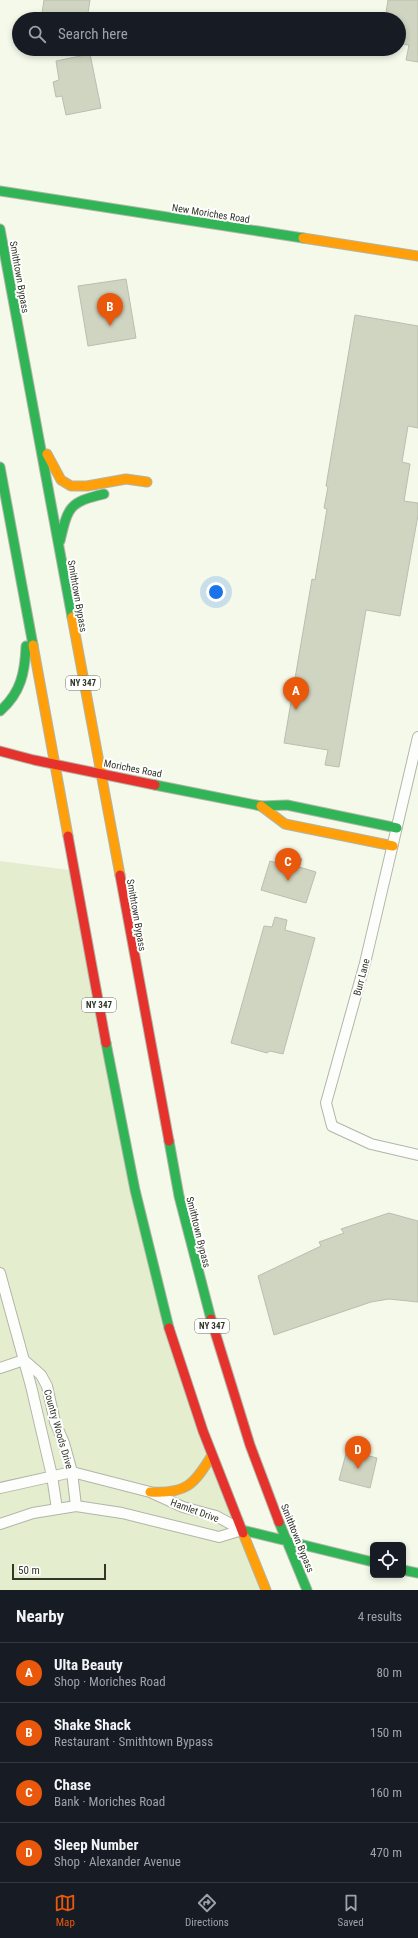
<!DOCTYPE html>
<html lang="en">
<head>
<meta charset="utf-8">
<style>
	:root { --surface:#171b24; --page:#242831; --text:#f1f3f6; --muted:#9ea1a6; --line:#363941; --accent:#ea580c }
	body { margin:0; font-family:"Roboto Condensed",sans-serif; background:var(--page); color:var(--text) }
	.controls { position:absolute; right:12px; bottom:12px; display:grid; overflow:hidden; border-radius:6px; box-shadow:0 2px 6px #0003 }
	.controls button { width:36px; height:36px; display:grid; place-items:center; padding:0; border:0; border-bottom:1px solid var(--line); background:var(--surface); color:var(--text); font:20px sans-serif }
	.scale { position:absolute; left:12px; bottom:10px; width:94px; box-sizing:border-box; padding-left:4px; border:2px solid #323629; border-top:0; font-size:11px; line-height:14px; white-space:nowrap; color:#323629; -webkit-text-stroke:3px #fff; paint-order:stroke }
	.you { position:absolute; left:216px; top:592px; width:14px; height:14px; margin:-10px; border:3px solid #fff; border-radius:50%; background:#1a73e8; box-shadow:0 0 0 6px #1a73e833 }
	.badge { display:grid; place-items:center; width:26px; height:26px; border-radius:50%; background:var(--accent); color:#fff; font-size:13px; font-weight:700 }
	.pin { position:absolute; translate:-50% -33px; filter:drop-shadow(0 1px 2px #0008) }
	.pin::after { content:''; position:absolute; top:21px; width:14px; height:12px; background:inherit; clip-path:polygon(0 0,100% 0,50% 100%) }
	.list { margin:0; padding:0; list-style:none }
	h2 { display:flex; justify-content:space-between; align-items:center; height:52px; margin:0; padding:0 16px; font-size:17px }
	h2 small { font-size:13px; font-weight:400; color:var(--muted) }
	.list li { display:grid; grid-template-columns:26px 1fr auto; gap:12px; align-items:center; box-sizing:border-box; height:60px; padding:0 16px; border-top:1px solid var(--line) }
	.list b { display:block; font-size:15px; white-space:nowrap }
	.list p { margin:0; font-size:13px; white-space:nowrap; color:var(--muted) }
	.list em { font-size:13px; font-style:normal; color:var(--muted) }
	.icon { flex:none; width:22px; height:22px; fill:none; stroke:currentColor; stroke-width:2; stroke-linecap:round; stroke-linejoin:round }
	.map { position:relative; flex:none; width:418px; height:1590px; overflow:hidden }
	.search { position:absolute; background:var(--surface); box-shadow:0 2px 6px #0003; left:12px; right:12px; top:12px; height:44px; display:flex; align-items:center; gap:10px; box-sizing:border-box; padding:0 14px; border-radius:22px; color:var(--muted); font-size:15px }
	.sheet { height:292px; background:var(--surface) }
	nav { display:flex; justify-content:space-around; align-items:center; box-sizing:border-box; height:56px; border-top:1px solid var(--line); background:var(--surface); font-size:11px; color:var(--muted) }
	nav a { display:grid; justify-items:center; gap:2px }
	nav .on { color:var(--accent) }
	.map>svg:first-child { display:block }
	.green { fill:#e5edcf }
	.building { fill:#d0d5c1; stroke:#babeb1 }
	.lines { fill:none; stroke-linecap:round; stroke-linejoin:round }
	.street-casing { stroke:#b1b5a9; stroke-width:12 }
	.fast-casing { stroke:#b1b5a9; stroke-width:11 }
	.slow-casing { stroke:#b1b5a9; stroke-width:11 }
	.jam-casing { stroke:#b1b5a9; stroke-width:11 }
	.street { stroke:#fdfefc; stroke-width:10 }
	.fast { stroke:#30b455; stroke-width:9 }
	.slow { stroke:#ff9f0a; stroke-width:9 }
	.jam { stroke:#e5322d; stroke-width:9 }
	.labels { text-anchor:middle; stroke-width:4; stroke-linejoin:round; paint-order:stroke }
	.shield { fill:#fff; stroke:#707269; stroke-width:1 }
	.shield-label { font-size:9px; font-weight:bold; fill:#323629 }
	.street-label { font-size:10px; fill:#323629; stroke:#fff }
</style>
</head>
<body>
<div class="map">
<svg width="418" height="1590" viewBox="0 0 418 1590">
	<rect width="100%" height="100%" fill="#f4f9ea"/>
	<!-- green -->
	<path class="green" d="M0 861 69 870 179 1369 268 1590H0Z"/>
	<!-- building -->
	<path class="building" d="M44 0H90L87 19H76L42 13Z
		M388 0H418V62L406 60 409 45 399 44V19H385Z
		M90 54 101 108 66 115 62 96 56 97 53 82 59 80 56 61Z
		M126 279 136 338 88 346 78 286Z
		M355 315 418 326V428L408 426 402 462 410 464 404 501 418 503V515L400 616 366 610 339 767 325 765 328 750 284 743 312 579 315 580 327 509 324 508 328 487 326 486Z
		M288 855 302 859 299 867 316 872 306 903 261 890 270 861 285 865Z
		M275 917 287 920 285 930 315 938 283 1054 270 1051 267 1053 231 1043 264 926 272 927Z
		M389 1213 418 1221V1302L389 1299 371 1302 274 1335 258 1276 321 1246 319 1242 344 1233 341 1229Z
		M347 1450 377 1458 370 1488 339 1480Z"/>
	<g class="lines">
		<defs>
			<path id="street" d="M418 737 365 963 326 1103 332 1126 371 1144 418 1155
				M0 1273 31 1386 52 1476 57 1509
				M24 1360 41 1375 47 1386 55 1422 64 1443 72 1472 76 1506
				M0 1368 24 1360
				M0 1488 72 1472 150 1492 183 1507 216 1516 240 1529
				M0 1524 33 1513 76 1506 122 1513 219 1537 242 1530"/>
			<path id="fast" d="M0 191 303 238
				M0 229 72 617
				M0 467 33 645
				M60 541C68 507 69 502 104 494
				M0 711C21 693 25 672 26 646
				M155 785 261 806 287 805 397 828
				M106 1043 135 1190 169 1328
				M169 1141 179 1196 211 1319
				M279 1522 307 1590
				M242 1530 373 1562
				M403 1570 418 1573"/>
			<path id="slow" d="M303 238 418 256
				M47 454 61 480 71 486H87L126 479 147 482
				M72 617 120 875
				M33 645 68 836
				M261 806 285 824 393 846
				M150 1492C186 1494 194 1485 212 1455
				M243 1533 266 1590"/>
			<path id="jam" d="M0 751 34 760 155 785
				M68 836 106 1043
				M120 875 169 1141
				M211 1319 250 1445 279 1522
				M169 1328 203 1431 243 1533"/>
		</defs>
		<!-- street casing -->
		<use href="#street" class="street-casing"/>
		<!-- fast casing -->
		<use href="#fast" class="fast-casing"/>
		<!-- slow casing -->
		<use href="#slow" class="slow-casing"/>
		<!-- jam casing -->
		<use href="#jam" class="jam-casing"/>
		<!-- street -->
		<use href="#street" class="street"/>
		<!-- fast -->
		<use href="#fast" class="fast"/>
		<!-- slow -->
		<use href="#slow" class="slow"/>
		<!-- jam -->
		<use href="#jam" class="jam"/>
	</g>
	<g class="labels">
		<!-- shield labels -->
		<g class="shield">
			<rect x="66" y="676" width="34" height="14" rx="3"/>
			<rect x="82" y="998" width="34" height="14" rx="3"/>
			<rect x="195" y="1319" width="34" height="14" rx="3"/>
		</g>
		<g class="shield-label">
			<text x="83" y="686">NY 347</text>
			<text x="99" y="1008">NY 347</text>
			<text x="212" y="1329">NY 347</text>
		</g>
		<!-- street labels -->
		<g class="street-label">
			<text transform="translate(211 213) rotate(9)" y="4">New Moriches Road</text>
			<text transform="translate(20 277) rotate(80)" y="4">Smithtown Bypass</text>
			<text transform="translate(78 596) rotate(80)" y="4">Smithtown Bypass</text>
			<text transform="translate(133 768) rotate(11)" y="4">Moriches Road</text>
			<text transform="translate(137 915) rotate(80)" y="4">Smithtown Bypass</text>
			<text transform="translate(361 977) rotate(-75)" y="4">Burr Lane</text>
			<text transform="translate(199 1232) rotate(76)" y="4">Smithtown Bypass</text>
			<text transform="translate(59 1429) rotate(74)" y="4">Country Woods Drive</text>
			<text transform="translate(195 1510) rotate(20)" y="4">Hamlet Drive</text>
			<text transform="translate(298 1538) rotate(68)" y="4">Smithtown Bypass</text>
		</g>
	</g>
</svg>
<div class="controls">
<button><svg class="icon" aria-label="locate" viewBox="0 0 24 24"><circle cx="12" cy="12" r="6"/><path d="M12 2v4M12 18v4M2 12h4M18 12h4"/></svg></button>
</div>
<div class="scale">50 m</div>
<div class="you"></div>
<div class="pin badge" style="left:296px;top:710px">A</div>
<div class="pin badge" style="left:110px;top:326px">B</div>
<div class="pin badge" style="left:288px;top:881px">C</div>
<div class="pin badge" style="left:358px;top:1469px">D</div>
<div class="search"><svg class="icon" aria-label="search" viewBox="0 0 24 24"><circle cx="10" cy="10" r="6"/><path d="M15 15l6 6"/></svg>Search here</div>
</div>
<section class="sheet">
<h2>Nearby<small>4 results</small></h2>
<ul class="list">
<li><span class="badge">A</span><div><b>Ulta Beauty</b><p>Shop · Moriches Road</p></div><em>80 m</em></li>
<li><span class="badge">B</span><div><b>Shake Shack</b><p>Restaurant · Smithtown Bypass</p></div><em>150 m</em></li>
<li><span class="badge">C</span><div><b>Chase</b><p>Bank · Moriches Road</p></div><em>160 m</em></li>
<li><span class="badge">D</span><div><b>Sleep Number</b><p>Shop · Alexander Avenue</p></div><em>470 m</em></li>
</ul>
</section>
<nav>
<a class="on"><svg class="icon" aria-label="map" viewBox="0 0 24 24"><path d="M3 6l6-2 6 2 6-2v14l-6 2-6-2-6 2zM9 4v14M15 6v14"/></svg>Map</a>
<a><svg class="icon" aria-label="directions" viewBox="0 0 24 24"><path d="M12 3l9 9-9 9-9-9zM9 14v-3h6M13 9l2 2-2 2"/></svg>Directions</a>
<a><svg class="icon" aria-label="saved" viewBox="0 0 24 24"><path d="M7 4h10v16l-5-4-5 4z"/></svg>Saved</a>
</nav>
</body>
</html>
